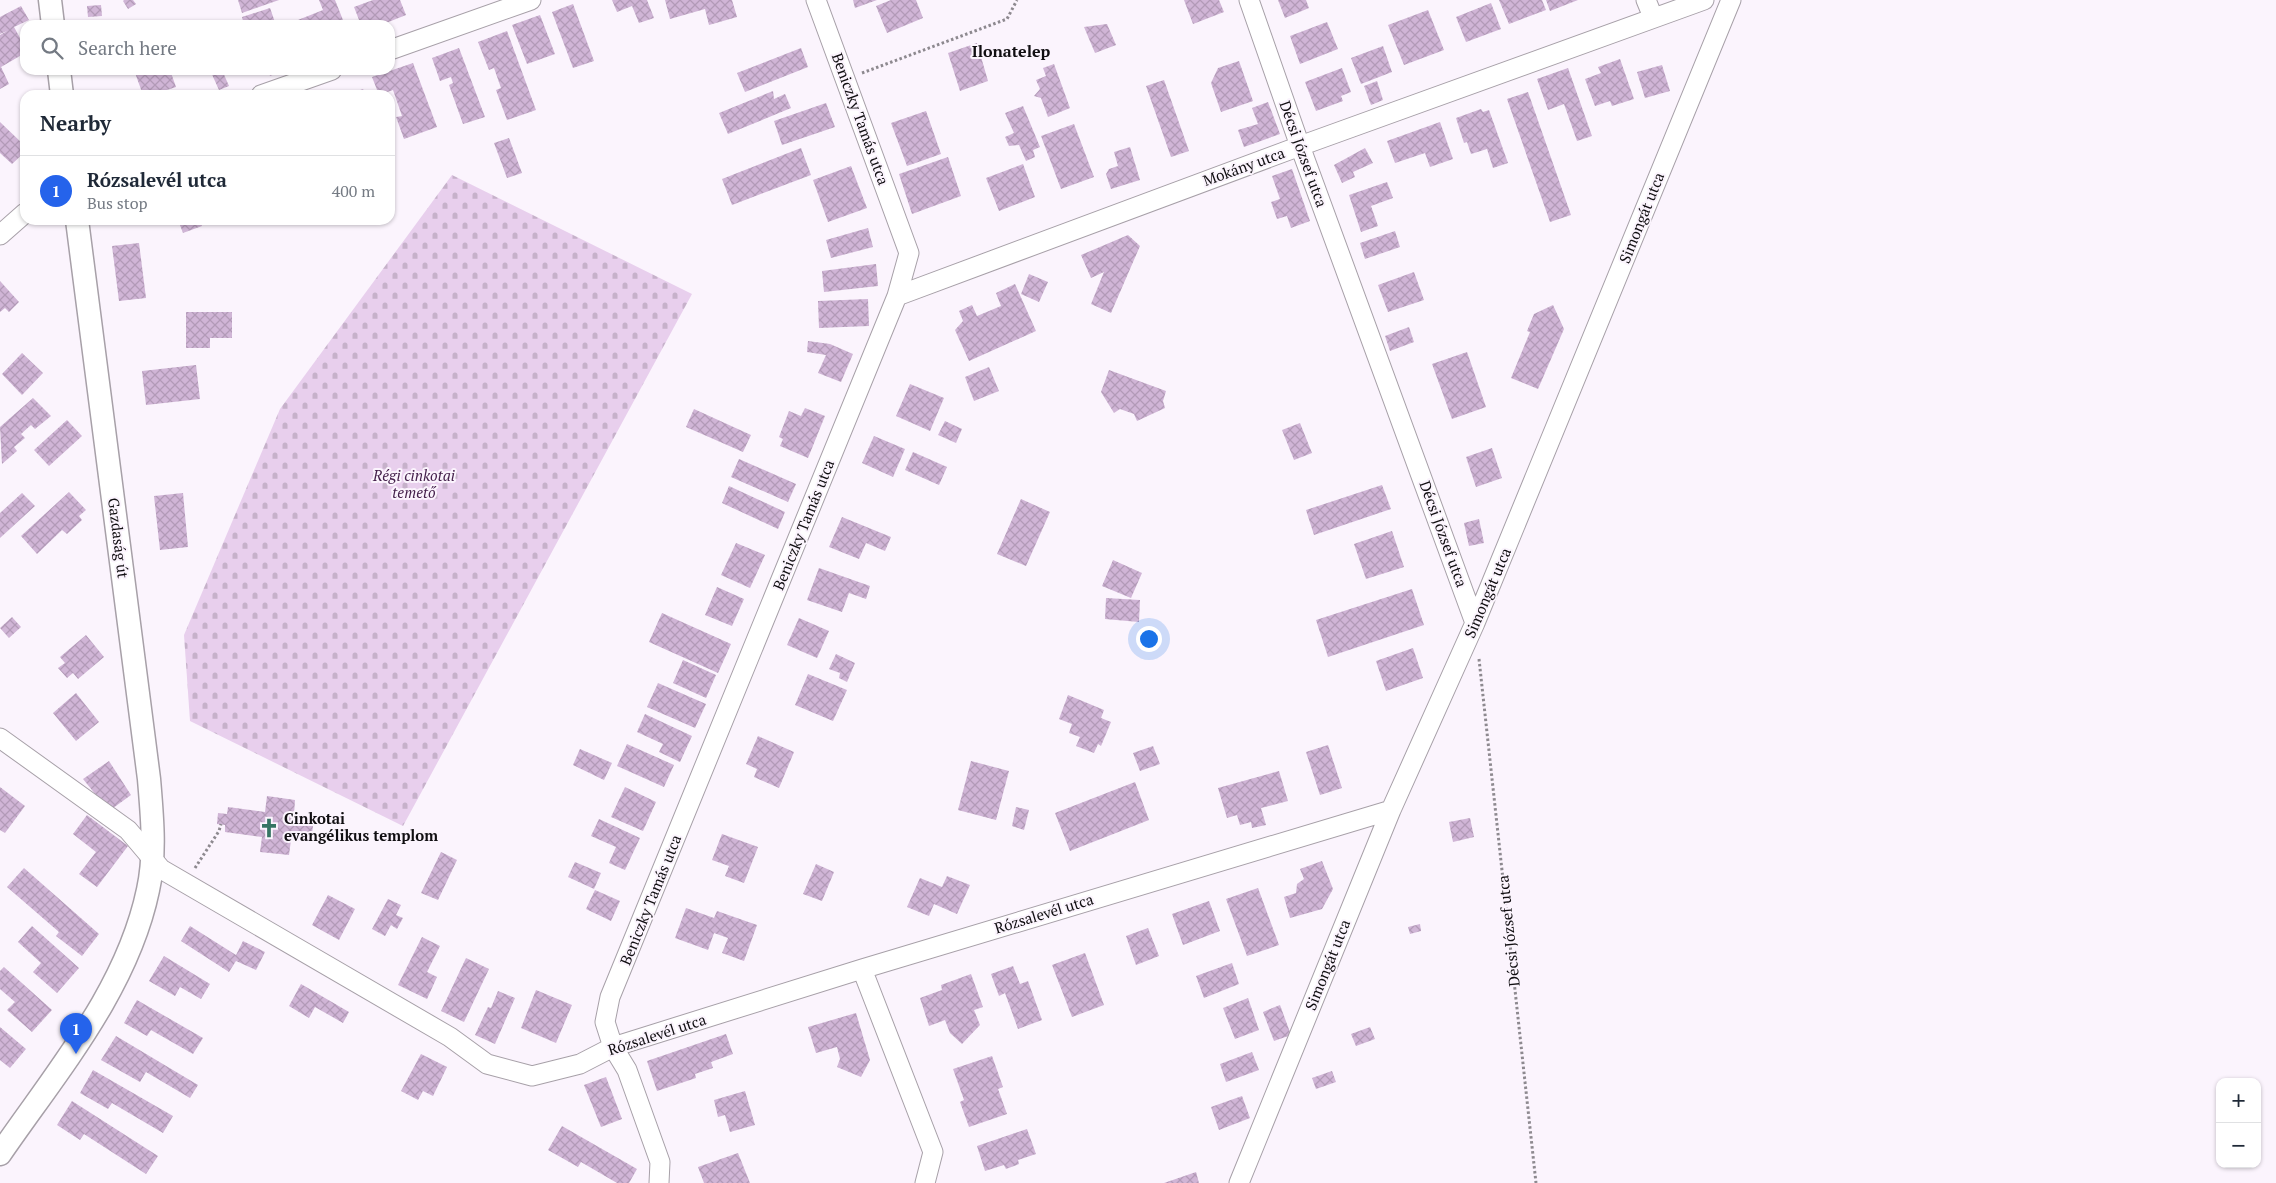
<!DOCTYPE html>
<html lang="en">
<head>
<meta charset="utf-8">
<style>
	:root { --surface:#fff; --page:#f2f2f3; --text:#1f2937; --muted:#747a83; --line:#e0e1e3; --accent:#2563eb }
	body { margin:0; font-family:"PT Serif",serif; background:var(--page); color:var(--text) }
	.controls { position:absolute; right:15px; bottom:15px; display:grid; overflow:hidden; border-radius:10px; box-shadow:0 1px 4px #0004 }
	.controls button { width:45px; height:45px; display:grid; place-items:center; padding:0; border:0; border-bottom:1px solid var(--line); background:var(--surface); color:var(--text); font:25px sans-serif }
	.you { position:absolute; left:1148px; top:638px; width:18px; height:18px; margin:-12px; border:4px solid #fff; border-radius:50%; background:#1a73e8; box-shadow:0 0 0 8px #1a73e833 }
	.badge { display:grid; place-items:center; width:32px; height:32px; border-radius:50%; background:var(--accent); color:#fff; font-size:16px; font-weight:700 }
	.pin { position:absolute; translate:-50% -41px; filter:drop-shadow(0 1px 2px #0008) }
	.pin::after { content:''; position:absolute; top:26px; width:18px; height:15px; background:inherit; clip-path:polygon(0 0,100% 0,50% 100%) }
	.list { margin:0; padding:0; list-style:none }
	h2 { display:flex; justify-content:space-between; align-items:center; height:65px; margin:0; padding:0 20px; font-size:21px }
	h2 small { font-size:16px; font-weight:400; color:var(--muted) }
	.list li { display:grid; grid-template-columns:32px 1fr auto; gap:15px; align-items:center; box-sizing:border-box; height:70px; padding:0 20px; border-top:1px solid var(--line) }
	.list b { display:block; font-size:19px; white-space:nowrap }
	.list p { margin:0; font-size:16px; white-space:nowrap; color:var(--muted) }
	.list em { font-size:16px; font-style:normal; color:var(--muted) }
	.icon { flex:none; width:28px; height:28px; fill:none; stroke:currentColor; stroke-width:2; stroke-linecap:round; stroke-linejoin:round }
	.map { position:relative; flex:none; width:2276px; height:1183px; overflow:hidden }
	.search { position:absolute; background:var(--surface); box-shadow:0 1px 4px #0004; left:20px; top:20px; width:375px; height:55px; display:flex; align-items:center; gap:12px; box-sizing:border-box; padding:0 18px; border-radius:15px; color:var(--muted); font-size:19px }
	.panel { position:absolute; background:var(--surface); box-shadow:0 1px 4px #0004; left:20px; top:90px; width:375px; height:135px; border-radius:15px }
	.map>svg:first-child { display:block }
	.cemetery { fill:url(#cemetery-stones) }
	.building { fill:url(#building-cross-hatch) }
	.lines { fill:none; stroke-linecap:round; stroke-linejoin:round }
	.minor-casing { stroke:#a7a0a8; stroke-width:21 }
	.tertiary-casing { stroke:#a7a0a8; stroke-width:25 }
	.path { stroke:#8d898f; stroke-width:3; stroke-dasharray:2.5 2.5; stroke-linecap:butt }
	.minor { stroke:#fff; stroke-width:19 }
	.tertiary { stroke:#fff; stroke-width:22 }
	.labels { text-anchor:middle; stroke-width:4; stroke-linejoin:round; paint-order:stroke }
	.street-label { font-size:15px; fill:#100e11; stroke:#fbf4fd }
	.park-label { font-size:15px; font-style:italic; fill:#45214c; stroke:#fbf4fd }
	.poi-label { font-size:15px; font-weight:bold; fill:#100e11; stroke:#fbf4fd; text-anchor:start }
	.neighbourhood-label { font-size:16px; font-weight:bold; fill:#100e11; stroke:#fbf4fd }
</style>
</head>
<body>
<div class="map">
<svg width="2276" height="1183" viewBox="0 0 2276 1183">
	<defs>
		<pattern id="cemetery-stones" width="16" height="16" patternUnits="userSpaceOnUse" patternTransform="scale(1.25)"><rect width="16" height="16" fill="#e8cfed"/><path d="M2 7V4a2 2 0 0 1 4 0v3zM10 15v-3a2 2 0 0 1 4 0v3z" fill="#c6b1ca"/></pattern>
		<pattern id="building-cross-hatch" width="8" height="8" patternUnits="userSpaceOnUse" patternTransform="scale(1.25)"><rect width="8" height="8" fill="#d0b5d6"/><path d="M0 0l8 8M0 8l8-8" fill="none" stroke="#b29ab7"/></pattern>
	</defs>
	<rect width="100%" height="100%" fill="#fbf4fd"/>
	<!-- cemetery -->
	<path class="cemetery" d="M452 175 692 294 403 826 190 721 184 635 280 409Z"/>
	<!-- building -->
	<path class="building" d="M124 0H133L136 4 128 9 123 1Z
		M238 0H279L242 13Z
		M319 0H335L345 25H299L298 20 323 10Z
		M373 0H400L406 15 381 25H361L354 7Z
		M612 0H647L654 18 639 23 632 6 617 12Z
		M665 0H732L737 17 709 25 705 9 670 19Z
		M853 0H877L855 8Z
		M891 0H916L923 18 887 33 876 6Z
		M1184 0H1219L1224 12 1193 24Z
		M1278 0H1306L1309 8 1285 18Z
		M1499 0H1542L1546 10 1509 24Z
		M1546 0H1578L1550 11Z
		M1491 3 1501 29 1466 42 1456 17Z
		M573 4 594 61 573 68 552 12Z
		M101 5 102 16 88 17 87 6Z
		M21 6 29 20 14 27 25 47V53L1 67 9 84 0 89V35L7 31 0 34V17Z
		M270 8 276 25H244L242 17Z
		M1428 10 1444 50 1404 65 1388 25Z
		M540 15 555 54 527 64 512 25Z
		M1327 22 1338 49 1300 64 1290 36Z
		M1107 24 1116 45 1095 53 1084 27Z
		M507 31 536 110 507 120 496 90 501 88 494 68 489 70 478 42Z
		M977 43 988 81 960 91 948 53Z
		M1383 46 1392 72 1361 84 1351 58Z
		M459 48 485 117 463 124 449 85 453 83 451 77 440 81 432 58Z
		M801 48 808 67 745 92 737 73Z
		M1620 59 1634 99 1612 106 1610 101 1595 106 1585 79 1601 73 1598 67Z
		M1239 61 1253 101 1221 112 1211 83 1218 68Z
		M413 63 437 127 404 139 396 117 402 116 393 90 379 95 372 77Z
		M1054 64 1070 108 1048 117 1041 98 1034 96 1040 89 1036 80 1046 76 1043 68Z
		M1662 65 1670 91 1645 98 1637 72Z
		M1342 68 1351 92 1341 96 1343 101 1316 111 1305 82Z
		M1568 68 1592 136 1577 141 1564 104 1548 110 1537 79Z
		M134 70H170L176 87 152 95H143Z
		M210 70H222L229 86 219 90Z
		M268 70H282L283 71 270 76Z
		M1164 80 1189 151 1171 157 1146 86Z
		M1377 81 1383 100 1371 105 1364 86Z
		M363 89 366 95H347Z
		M773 91 774 99 785 94 791 108 728 134 719 113Z
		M1528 92 1571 215 1550 222 1507 99Z
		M1268 102 1280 134 1244 147 1238 130 1258 124 1252 108Z
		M826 103 835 127 782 145 774 121Z
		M1023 106 1040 147 1033 150 1035 157 1026 161 1019 145 1009 146 1005 137 1014 133 1005 113Z
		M1481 109 1483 112 1489 110 1508 163 1493 168 1487 149 1471 154 1467 142 1464 143 1456 118Z
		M926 111 941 154 907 166 891 123Z
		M0 122 25 146V152L12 164 0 153Z
		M1440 122 1453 159 1430 167 1425 153 1395 163 1387 141Z
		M1074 124 1094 177 1061 189 1041 136Z
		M509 138 522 173 507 178 494 143Z
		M1130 147 1140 180 1111 189 1106 174 1109 169 1118 166 1114 152Z
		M801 148 811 175 732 205 722 179Z
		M1365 148 1373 163 1353 172 1355 177 1342 183 1334 165Z
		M948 157 961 196 912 214 899 174Z
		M1023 164 1035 197 999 211 986 178Z
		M851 166 867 208 828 222 813 180Z
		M1292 169 1310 221 1291 228 1287 216 1277 219 1271 202 1280 199 1272 176Z
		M1387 182 1393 198 1371 206 1378 226 1361 232 1349 195Z
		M178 220H200L202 226 183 233Z
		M868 228 873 247 831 258 826 240Z
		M1395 231 1400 247 1365 259 1360 243Z
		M1128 235 1140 246 1111 313 1091 304 1104 272 1091 278 1081 255Z
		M139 243 146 298 119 301 112 246Z
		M876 264 878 286 824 292 822 271Z
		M1414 272 1424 300 1388 312 1378 285Z
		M1029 274 1048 282 1039 302 1021 294Z
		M0 281 19 302 9 312 5 308 0 312Z
		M1015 284 1036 331 969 361 955 330 963 321 959 311 972 305 977 316 1001 306 996 293Z
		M868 299 869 326 819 328 818 301Z
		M1553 305 1564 329 1538 389 1511 378 1530 332 1527 331 1534 314Z
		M186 312H232V338H210V348H186Z
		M1409 327 1414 342 1390 351 1385 336Z
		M808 341 830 344 853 354 841 382 818 373 826 355 807 352Z
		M1467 352 1486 407 1452 419 1432 364Z
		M22 353 43 373 22 395 2 374Z
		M196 365 200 399 146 405 142 371Z
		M989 367 999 391 974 401 965 377Z
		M1109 370 1166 391 1163 401 1165 408 1137 421 1134 414 1120 409 1114 413 1101 392Z
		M910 384 944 398 930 431 896 416Z
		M33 398 51 416 35 429 31 425 21 434 25 438 14 447 17 451 2 464 0 427Z
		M805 408 825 416 808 458 780 446 783 439 779 437 789 411 801 416Z
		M694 409 751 435 743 452 686 427Z
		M67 420 82 436 49 466 34 450Z
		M945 421 962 429 956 443 938 435Z
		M1300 423 1312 453 1294 460 1282 430Z
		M874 436 905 449 893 477 862 463Z
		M1492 448 1502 478 1476 487 1466 457Z
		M913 452 947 467 939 485 905 470Z
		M739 459 796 484 788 502 731 477Z
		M1382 485 1391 509 1314 535 1306 510Z
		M729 486 785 512 778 529 722 503Z
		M69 492 86 510 79 516 82 520 67 534 62 530 37 554 21 536Z
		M22 493 35 506 0 538V513Z
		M183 493 188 547 160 550 154 496Z
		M1021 499 1050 512 1026 566 997 554Z
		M842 517 891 537 885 551 866 543 859 559 829 547Z
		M1479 519 1484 543 1469 546 1464 523Z
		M1392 531 1404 567 1366 579 1354 544Z
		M736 543 765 555 750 588 721 575Z
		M1113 560 1142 573 1131 598 1102 586Z
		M819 568 870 586 866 599 849 593 842 612 807 600Z
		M717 587 744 599 732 626 705 615Z
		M1412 589 1424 625 1328 657 1316 620Z
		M1106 598 1140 600 1139 622 1105 619Z
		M662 613 731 644 718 673 649 642Z
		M12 617 21 627 9 638 0 628Z
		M799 618 829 631 817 658 787 645Z
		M86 635 104 657 78 679 73 673 67 678 58 668 65 663 60 657Z
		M1413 648 1423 678 1386 691 1376 661Z
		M836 654 855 663 847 682 839 678 840 673 829 669Z
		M683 660 716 675 706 698 673 683Z
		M808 674 847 690 833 721 795 705Z
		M658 683 706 704 695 728 647 707Z
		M76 693 99 722 76 741 53 713Z
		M1068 695 1104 710 1101 718 1111 722 1101 746 1098 744 1094 753 1076 746 1080 737 1069 733 1072 724 1059 719Z
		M645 714 692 736 680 762 659 752 663 744 637 732Z
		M758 736 794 752 779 788 754 777 757 769 746 764Z
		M627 744 674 765 664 787 617 766Z
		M1328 745 1342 788 1320 795 1306 752Z
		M1153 746 1160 764 1140 771 1133 753Z
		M580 749 612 763 604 780 573 765Z
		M109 761 131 795 109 811 83 779Z
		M971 761 1009 771 996 820 958 810Z
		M1279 771 1288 801 1261 808 1266 825 1252 828 1251 822 1240 825 1237 815 1227 818 1218 788Z
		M1135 782 1149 820 1070 851 1055 813Z
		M0 787 25 806 5 833 0 830Z
		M625 787 656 802 643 831 611 817Z
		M267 796 295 800 294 815 314 818 311 842 291 840 289 855 260 852 262 837 225 832V825L217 824 218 813 227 814 228 807 265 812Z
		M1016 807 1029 810 1024 830 1012 826Z
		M87 815 128 846 97 887 79 874 96 852 73 834Z
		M1470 818 1474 837 1453 842 1449 822Z
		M599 819 640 838 625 870 609 863 616 847 591 836Z
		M722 834 758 847 744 883 725 876 729 866 712 860Z
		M441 852 457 860 438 900 421 893Z
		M1322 861 1333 889 1322 909 1290 918 1284 897 1296 893 1297 884 1304 879 1300 869Z
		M575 862 601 873 594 889 568 877Z
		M816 864 834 872 822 901 803 894Z
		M24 868 99 934 82 956 56 936 59 932 7 887Z
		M947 876 970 885 957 914 934 904 929 916 907 907 920 878 942 887Z
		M1258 888 1279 945 1247 956 1226 899Z
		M595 890 620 901 611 921 586 909Z
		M328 895 355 909 339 940 312 925Z
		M388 899 401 905 396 915 403 918 397 929 391 925 385 936 372 929Z
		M1209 901 1220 931 1183 945 1172 914Z
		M686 908 714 918 717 911 757 925 744 961 722 953 728 938 714 933 708 950 675 938Z
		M1420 924 1421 931 1410 934 1408 927Z
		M32 926 79 968 57 993 33 972 41 963 18 942Z
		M190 926 236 955 243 941 265 952 256 970 236 961 229 972 181 941Z
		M1148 928 1159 956 1136 965 1126 936Z
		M422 937 440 946 427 972 437 977 427 999 398 985Z
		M1085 953 1104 1005 1072 1017 1052 965Z
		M164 956 210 984 201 999 180 987 175 996 149 981Z
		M466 958 489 969 464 1022 441 1011Z
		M1232 963 1239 984 1204 998 1196 976Z
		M1013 966 1020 984 1028 981 1042 1020 1018 1029 1005 993 999 996 991 974Z
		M4 967 52 1010 32 1032 7 1010 15 1002 0 989V971Z
		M971 974 983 1007 974 1010 980 1025 962 1044 950 1033 945 1020 929 1026 920 998 942 990 941 985Z
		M301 984 349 1012 343 1023 315 1007 309 1018 289 1006Z
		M536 990 572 1005 556 1043 521 1028Z
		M498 991 515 998 495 1044 475 1035 488 1007 491 1008Z
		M1248 998 1259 1030 1235 1039 1223 1008Z
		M137 1000 203 1038 193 1054 151 1030 147 1036 124 1023Z
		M1280 1005 1291 1035 1274 1041 1263 1012Z
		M856 1013 870 1060 861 1077 837 1067 840 1059 837 1047 816 1053 808 1027Z
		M0 1027 26 1049 10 1068 0 1060Z
		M1370 1027 1375 1039 1356 1046 1351 1034Z
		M726 1034 733 1054 711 1062 713 1068 695 1074 696 1078 657 1091 647 1061Z
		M116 1036 198 1085 190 1098 146 1072 140 1082 101 1060Z
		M1252 1052 1259 1070 1226 1082 1220 1064Z
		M421 1054 447 1067 433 1096 423 1091 418 1100 401 1091Z
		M992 1056 1003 1087 998 1089 1007 1114 969 1127 960 1102 964 1100 953 1069Z
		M93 1070 173 1116 163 1133 112 1103 108 1109 80 1093Z
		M1332 1071 1336 1082 1316 1089 1312 1078Z
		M606 1077 622 1119 601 1127 584 1085Z
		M745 1091 755 1125 730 1132 725 1115 718 1117 714 1100Z
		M1242 1096 1250 1118 1219 1130 1211 1107Z
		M72 1101 158 1156 146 1174 84 1134 80 1140 57 1125Z
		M562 1126 637 1169 629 1183H617L581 1162 578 1167 548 1150Z
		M1027 1129 1036 1154 1018 1160 1019 1164 1006 1169 1004 1165 985 1171 977 1146Z
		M738 1153 750 1183H704L698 1167Z
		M1196 1172 1199 1183H1164Z"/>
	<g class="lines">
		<defs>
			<path id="minor" d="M1249 0 1300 146 1475 623
				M1646 0 1653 17
				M390 50 531 0
				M261 95 332 70
				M0 235 25 213
				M897 296 1300 146 1704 0
				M0 738 128 830 161 869 450 1037 487 1064 532 1076 580 1064 613 1047 862 969 1391 810
				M862 969 933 1152 925 1183
				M659 1183 660 1162 627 1070 613 1047 605 1022 610 997 897 296 909 253 816 0
				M1239 1183 1391 810 1475 623 1731 0"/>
			<path id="tertiary" d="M50 0 53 25
				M59 70 62 95
				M0 1154C57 1071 127 990 148 890 156 854 152 815 149 779L77 220"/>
		</defs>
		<!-- minor casing -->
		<use href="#minor" class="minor-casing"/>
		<!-- tertiary casing -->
		<use href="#tertiary" class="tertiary-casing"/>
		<!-- path -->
		<path class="path" d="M862 73 1007 19 1017 0
			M1479 659 1536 1183
			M195 868 219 831 221 824"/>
		<!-- minor -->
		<use href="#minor" class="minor"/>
		<!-- tertiary -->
		<use href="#tertiary" class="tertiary"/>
	</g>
	<!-- icons -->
	<defs>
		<symbol id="church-bare" viewBox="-9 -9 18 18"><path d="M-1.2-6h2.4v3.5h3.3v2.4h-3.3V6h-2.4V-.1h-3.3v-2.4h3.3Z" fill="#367563" stroke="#fbf4fd" stroke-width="2.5" paint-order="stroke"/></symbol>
	</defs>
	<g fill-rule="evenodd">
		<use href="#church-bare" x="255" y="814" width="28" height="28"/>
	</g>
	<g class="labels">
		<!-- street labels -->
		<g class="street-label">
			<text transform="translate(860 119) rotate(70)" y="5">Beniczky Tamás utca</text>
			<text transform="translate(1303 154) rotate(70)" y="5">Décsi József utca</text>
			<text transform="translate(1244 167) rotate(-20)" y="5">Mokány utca</text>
			<text transform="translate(1642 218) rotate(-68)" y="5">Simongát utca</text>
			<text transform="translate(804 525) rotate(-68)" y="5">Beniczky Tamás utca</text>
			<text transform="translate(1443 534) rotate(70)" y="5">Décsi József utca</text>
			<text transform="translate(118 538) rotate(83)" y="5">Gazdaság út</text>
			<text transform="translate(1488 593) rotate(-67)" y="5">Simongát utca</text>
			<text transform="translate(651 900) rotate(-68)" y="5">Beniczky Tamás utca</text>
			<text transform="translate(1044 914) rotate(-17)" y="5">Rózsalevél utca</text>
			<text transform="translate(1509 931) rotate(-96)" y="5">Décsi József utca</text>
			<text transform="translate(1328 965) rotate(-68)" y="5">Simongát utca</text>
			<text transform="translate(657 1035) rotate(-18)" y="5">Rózsalevél utca</text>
		</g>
		<!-- park labels -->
		<g class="park-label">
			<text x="414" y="481">Régi cinkotai<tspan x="414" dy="17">temető</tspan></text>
		</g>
		<!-- poi labels -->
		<g class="poi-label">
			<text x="284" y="824">Cinkotai<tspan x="284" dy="17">evangélikus templom</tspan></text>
		</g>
		<!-- neighbourhood labels -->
		<g class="neighbourhood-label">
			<text x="1011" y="57">Ilonatelep</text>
		</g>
	</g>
</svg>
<div class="controls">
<button>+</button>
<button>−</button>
</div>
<div class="you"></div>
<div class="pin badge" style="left:76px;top:1054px">1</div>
<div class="search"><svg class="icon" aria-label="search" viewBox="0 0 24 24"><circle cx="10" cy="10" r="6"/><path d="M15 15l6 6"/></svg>Search here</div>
<section class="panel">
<h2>Nearby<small></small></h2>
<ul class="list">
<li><span class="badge">1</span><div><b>Rózsalevél utca</b><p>Bus stop</p></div><em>400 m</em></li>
</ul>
</section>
</div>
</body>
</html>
